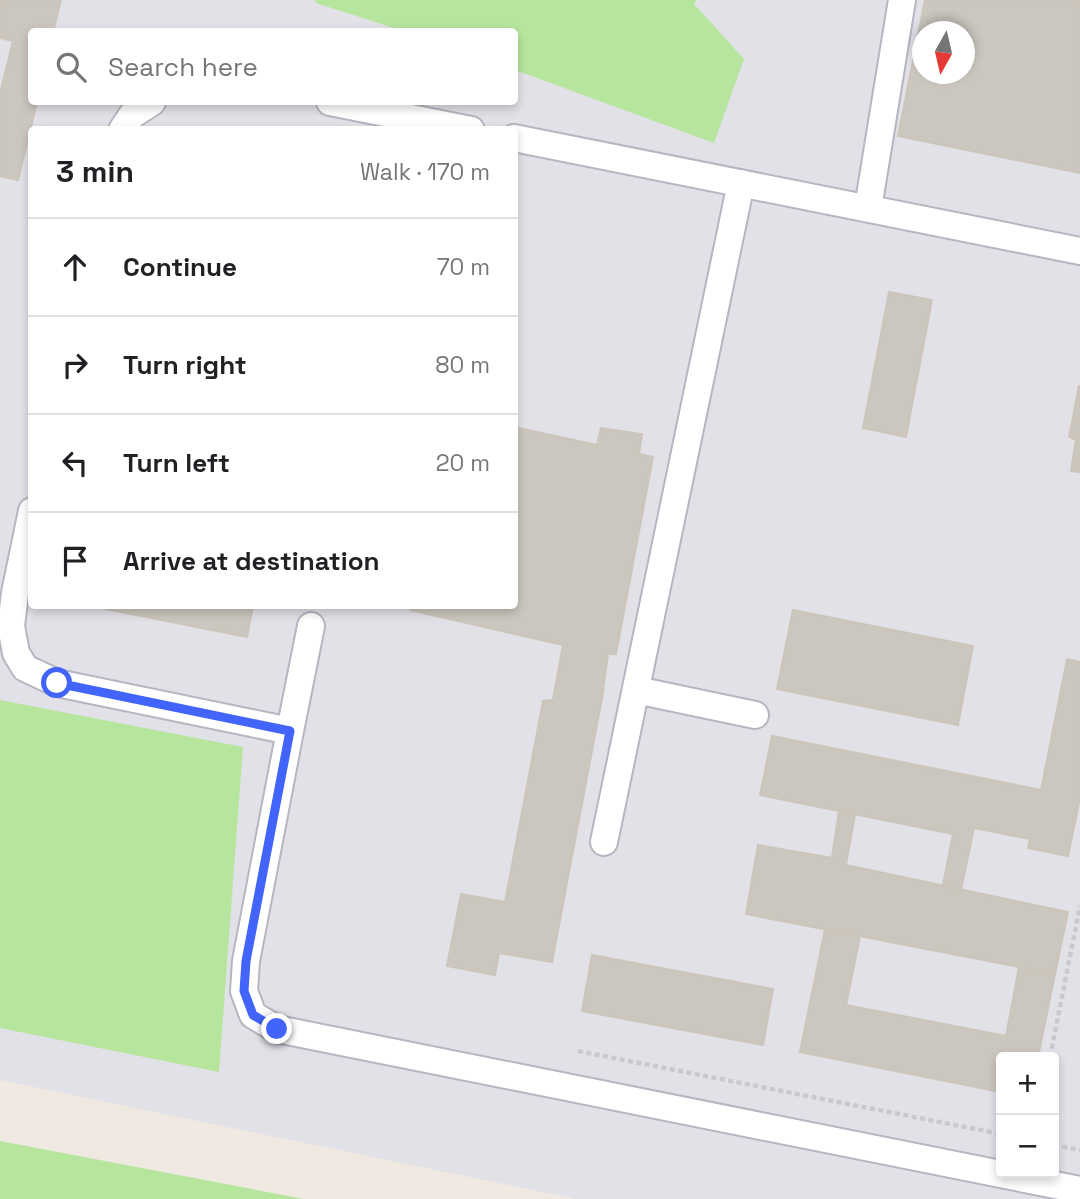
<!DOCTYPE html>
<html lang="en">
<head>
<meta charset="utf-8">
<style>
	:root { --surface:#fff; --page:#f6f6f6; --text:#202124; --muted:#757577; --line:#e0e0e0 }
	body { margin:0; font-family:"Space Grotesk",sans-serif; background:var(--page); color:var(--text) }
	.controls { position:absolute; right:21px; bottom:21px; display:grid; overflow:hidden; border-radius:7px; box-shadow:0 4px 10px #0003 }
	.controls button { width:63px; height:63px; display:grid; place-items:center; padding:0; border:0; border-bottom:2px solid var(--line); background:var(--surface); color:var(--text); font:35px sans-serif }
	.compass { position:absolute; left:912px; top:21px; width:63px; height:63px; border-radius:50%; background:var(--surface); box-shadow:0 4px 10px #0003; rotate:188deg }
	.stop { position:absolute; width:21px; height:21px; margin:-16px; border:5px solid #4264fb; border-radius:50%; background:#fff }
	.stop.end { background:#4264fb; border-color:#fff; box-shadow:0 2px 7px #0008 }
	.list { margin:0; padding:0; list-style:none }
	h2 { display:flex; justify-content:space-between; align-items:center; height:91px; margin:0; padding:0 28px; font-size:30px }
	h2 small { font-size:23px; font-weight:400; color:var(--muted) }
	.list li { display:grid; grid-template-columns:46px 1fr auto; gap:21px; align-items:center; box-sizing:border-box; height:98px; padding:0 28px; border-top:2px solid var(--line) }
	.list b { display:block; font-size:26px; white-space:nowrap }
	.list em { font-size:23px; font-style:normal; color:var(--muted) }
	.icon { flex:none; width:38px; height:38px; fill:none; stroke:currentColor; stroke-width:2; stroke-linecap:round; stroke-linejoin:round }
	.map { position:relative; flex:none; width:1080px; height:1199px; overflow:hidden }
	.search { position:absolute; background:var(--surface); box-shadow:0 4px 10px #0003; left:28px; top:28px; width:490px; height:77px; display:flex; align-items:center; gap:18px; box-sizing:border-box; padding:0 24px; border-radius:7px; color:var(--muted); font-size:26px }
	.panel { position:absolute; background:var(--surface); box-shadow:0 4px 10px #0003; left:28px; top:126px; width:490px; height:483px; border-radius:7px }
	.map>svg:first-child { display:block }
	.industrial { fill:#e3e1e8; fill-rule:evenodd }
	.green { fill:#b6e59e }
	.building { fill:#cbc7bf; stroke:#cbc5ba; stroke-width:2; fill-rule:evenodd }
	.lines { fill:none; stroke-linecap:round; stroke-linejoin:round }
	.minor-casing { stroke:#b4b7c1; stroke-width:30 }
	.path { stroke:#c9c9c9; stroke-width:4.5; stroke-dasharray:5 3.5; stroke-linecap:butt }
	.minor { stroke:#fff; stroke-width:26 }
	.route { stroke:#4264fb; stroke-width:9 }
</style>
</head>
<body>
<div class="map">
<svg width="1080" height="1199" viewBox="0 0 1080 1199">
	<rect width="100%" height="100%" fill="#efe9e1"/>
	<!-- industrial -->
	<path class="industrial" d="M0 0H1080V1199H576L0 1080ZM32 32H514V102H32ZM922 32H964V74H922ZM32 130H514V606H32ZM1001 1057H1054V1173H1001Z"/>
	<!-- green -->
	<path class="green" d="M315 0H696L694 4 744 59 714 143 515 70 514 32 403 31 316 3Z
		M0 700 243 747 219 1072 0 1028Z
		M0 1141 304 1199H0Z"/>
	<!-- building -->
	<path class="building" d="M0 0H61L53 32H32V102H37L18 180 0 176V94L13 41 0 38Z
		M925 0H1080V173L898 136ZM922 32H964V74H922Z
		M889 292 932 300 906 437 863 428Z
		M1079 386H1080V472L1071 471 1076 440 1069 437Z
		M514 427 597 445 601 428 642 434 639 454 653 457 616 654H608L602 698 552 962 499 953 495 975 447 966 461 894 505 902 543 701 553 700 563 645 410 610 411 606H514Z
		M91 606H253L247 637Z
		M793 610 973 646 958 725 777 689Z
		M1067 659 1080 662V798L1068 856 1028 848 1030 839 974 828 961 890 943 885 953 834 760 795 772 736 1041 790Z
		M839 811 855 814 846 865 1068 912 1055 974 746 914 758 845 832 858Z
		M825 929 860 936 846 1005 1006 1036 1019 967 1055 974 1038 1057H1001V1092L800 1052Z
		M592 955 773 989 763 1045 582 1011Z"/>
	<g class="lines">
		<defs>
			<path id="minor" d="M330 102 471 130
				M122 130 132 115 152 102
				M514 138 1080 251
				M868 208 902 0
				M32 511 15 593 11 626 16 653 25 668 57 683 290 731 246 961 244 991 253 1015 277 1029 1080 1190
				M636 690 755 715
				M290 731 311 626
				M604 842 741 183"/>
		</defs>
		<!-- minor casing -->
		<use href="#minor" class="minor-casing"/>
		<!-- path -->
		<path class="path" d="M578 1051 1001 1134
			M1050 1057 1080 906
			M1054 1145 1080 1150"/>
		<!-- minor -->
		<use href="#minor" class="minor"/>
	</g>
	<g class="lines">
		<!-- route -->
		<path class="route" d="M57 683 290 731 246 961 244 991 253 1015 277 1029"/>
	</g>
</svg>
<div class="controls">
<button>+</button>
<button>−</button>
</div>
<svg class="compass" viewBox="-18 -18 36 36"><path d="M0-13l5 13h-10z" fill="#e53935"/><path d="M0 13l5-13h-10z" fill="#757577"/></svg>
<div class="stop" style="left:57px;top:683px"></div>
<div class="stop end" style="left:277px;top:1029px"></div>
<div class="search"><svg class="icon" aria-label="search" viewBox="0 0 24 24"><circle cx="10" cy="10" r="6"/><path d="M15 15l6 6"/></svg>Search here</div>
<section class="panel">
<h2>3 min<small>Walk · 170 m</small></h2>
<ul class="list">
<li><svg class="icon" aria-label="ahead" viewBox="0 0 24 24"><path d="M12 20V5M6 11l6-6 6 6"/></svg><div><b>Continue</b></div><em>70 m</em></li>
<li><svg class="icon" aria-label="right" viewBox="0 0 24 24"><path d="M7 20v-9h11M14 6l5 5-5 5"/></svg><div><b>Turn right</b></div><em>80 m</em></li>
<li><svg class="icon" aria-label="left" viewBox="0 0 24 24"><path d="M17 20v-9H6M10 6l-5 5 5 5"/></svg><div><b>Turn left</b></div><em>20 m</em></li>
<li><svg class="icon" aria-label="arrive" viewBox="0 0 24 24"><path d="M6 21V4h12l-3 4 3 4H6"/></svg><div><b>Arrive at destination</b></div></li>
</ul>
</section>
</div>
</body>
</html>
